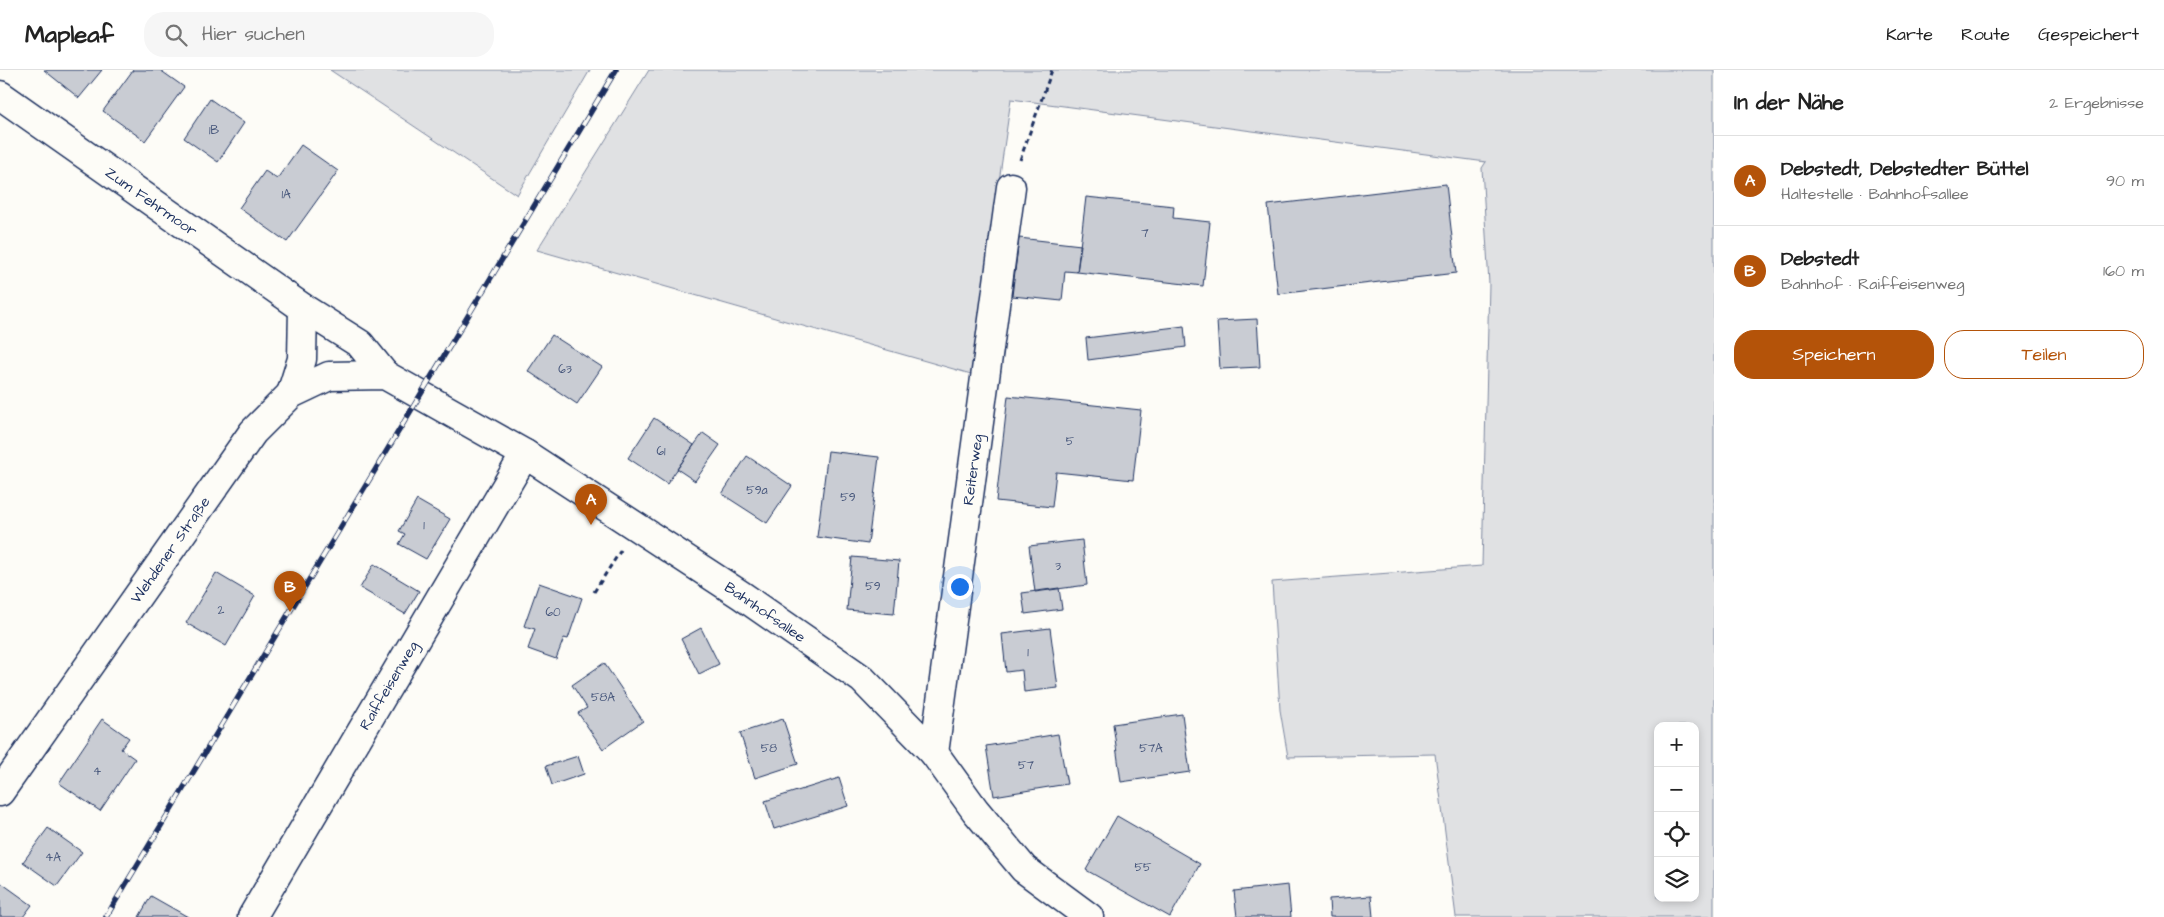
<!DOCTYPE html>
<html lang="de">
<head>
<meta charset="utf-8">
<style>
	:root { --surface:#fff; --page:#f6f6f6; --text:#222; --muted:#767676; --line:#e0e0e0; --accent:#b45309 }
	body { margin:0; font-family:"Architects Daughter",sans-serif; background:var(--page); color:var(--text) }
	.controls { position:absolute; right:15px; bottom:15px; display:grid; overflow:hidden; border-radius:10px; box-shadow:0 2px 8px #0003 }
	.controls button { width:45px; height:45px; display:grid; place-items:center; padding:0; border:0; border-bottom:1px solid var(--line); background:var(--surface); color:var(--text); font:25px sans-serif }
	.you { position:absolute; left:959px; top:516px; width:18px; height:18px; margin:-12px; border:4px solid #fff; border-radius:50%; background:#1a73e8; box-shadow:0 0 0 8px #1a73e833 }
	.badge { display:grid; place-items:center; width:32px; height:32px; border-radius:50%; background:var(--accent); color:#fff; font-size:16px; font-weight:700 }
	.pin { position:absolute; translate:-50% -41px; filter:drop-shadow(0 1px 2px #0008) }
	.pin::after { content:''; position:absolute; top:26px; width:18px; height:15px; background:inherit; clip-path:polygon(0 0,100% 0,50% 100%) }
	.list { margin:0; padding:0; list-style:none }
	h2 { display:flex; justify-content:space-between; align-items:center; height:65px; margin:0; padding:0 20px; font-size:21px }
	h2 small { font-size:16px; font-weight:400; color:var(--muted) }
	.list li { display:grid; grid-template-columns:32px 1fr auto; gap:15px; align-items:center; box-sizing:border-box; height:90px; padding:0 20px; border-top:1px solid var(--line) }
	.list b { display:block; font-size:19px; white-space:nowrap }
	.list p { margin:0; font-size:16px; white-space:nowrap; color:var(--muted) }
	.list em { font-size:16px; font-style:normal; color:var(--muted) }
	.actions { display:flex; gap:10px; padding:15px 20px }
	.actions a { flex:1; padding:11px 0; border:1px solid var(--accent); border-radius:20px; text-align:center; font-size:18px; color:var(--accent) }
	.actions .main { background:var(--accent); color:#fff }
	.icon { flex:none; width:28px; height:28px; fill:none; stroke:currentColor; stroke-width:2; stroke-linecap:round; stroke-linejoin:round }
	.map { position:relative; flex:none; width:1714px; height:847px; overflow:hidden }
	header { display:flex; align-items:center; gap:30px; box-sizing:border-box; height:70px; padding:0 25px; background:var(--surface); border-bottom:1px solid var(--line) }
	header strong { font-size:24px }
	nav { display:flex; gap:28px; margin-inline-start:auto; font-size:18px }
	.search { width:350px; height:45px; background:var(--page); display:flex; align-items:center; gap:12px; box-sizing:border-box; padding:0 18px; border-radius:20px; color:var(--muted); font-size:19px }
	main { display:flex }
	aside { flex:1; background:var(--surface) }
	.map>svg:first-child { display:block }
	.green { fill:#e0e1e3; stroke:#7e88a0; fill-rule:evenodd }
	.building { fill:#c9ccd3; stroke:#1b2f5e }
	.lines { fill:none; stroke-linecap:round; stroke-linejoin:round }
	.minor-casing { stroke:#1b2f5e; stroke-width:31 }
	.tertiary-casing { stroke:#1b2f5e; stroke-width:31 }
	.path { stroke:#1b2f5e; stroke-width:3; stroke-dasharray:5 4; stroke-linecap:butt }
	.minor { stroke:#fdfcf7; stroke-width:28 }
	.tertiary { stroke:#fdfcf7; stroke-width:28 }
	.rail-casing { stroke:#1b2f5e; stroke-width:5.5 }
	.rail { stroke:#fdfcf7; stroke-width:4; stroke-dasharray:11; stroke-linecap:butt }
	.labels { text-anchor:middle; stroke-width:5; stroke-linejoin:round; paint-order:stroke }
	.number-label { font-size:12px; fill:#46567b }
	.street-label { font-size:15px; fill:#1b2f5e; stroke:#fdfcf7 }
</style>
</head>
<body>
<header>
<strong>Mapleaf</strong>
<div class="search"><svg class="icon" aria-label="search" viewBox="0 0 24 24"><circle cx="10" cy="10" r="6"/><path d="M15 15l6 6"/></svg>Hier suchen</div>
<nav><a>Karte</a><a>Route</a><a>Gespeichert</a></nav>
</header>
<main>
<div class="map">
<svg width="1714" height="847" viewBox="0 0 1714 847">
	<rect width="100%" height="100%" fill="#fdfcf7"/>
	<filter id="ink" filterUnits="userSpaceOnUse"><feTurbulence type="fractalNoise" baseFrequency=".02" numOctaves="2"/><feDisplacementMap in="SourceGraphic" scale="10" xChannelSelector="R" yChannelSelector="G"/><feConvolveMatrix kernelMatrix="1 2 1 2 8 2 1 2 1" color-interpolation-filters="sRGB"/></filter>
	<g filter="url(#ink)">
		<!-- green -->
		<path class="green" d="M330 0H590L517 125Z
			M649 0H1714V847H1456L1435 684 1288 687 1280 640 1272 512 1482 496 1489 214 1482 98 1486 92 1011 29 971 304 537 180ZM1658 656H1695V828H1658Z"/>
		<!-- building -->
		<path class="building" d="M44 0H102L79 28Z
			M133 0H160L184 17 145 71 103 41Z
			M210 29 244 53 218 92 184 68Z
			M301 75 338 101 287 172 239 138 265 101 277 109Z
			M1446 114 1456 203 1278 224 1268 135Z
			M1086 127 1174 136 1173 148 1210 152 1203 216 1077 202Z
			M1019 168 1081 175 1077 202 1065 201 1062 231 1012 226Z
			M1257 249 1260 297 1220 299 1217 251Z
			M1184 256 1186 277 1088 290 1086 268Z
			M552 265 602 297 577 334 528 301Z
			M1008 326 1141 340 1133 410 1056 402 1052 437 996 431Z
			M654 348 694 375 667 414 628 388Z
			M703 363 720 375 695 411 677 399Z
			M828 381 879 387 868 474 817 467Z
			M747 386 792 416 767 453 722 424Z
			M417 430 450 449 426 489 399 474 405 464 399 461Z
			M1082 470 1087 515 1035 522 1029 476Z
			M852 487 899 491 894 544 847 540Z
			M374 494 419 521 405 544 360 518Z
			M216 503 255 526 226 576 186 553Z
			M539 513 582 528 568 569 564 568 556 589 528 579 535 559 524 556Z
			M1059 518 1062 539 1025 544 1022 523Z
			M701 558 719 594 699 604 681 569Z
			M1050 558 1058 618 1024 622 1022 600 1006 602 1002 564Z
			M604 593 643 651 603 679 578 643 587 638 572 615Z
			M1182 644 1190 702 1121 712 1113 654Z
			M102 649 129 668 121 679 135 689 100 741 59 713Z
			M783 649 798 694 755 708 740 663Z
			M1058 664 1067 714 994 726 986 676Z
			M578 686 584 704 552 715 546 696Z
			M839 708 848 736 774 759 765 731Z
			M1117 746 1200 794 1170 847 1086 800Z
			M48 758 82 782 57 816 23 792Z
			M0 812 32 835 23 847H0Z
			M1288 815 1291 847H1237L1234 821Z
			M151 826 188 847H139Z
			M1371 826 1373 847H1330L1329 829Z"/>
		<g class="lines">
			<defs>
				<g id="minor">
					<path id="s1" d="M0 25 303 238 360 274 385 305"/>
					<path d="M291 324 302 289 303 238"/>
					<path id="s2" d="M934 683 1011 117"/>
					<path id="s3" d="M252 847 525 384"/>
				</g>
				<g id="tertiary">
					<path id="s4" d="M0 722 253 362 291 324 329 306 385 305 525 384 741 525 862 609 934 683 975 740 1024 799 1089 847"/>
				</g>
			</defs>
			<!-- minor casing -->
			<use href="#minor" class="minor-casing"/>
			<!-- tertiary casing -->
			<use href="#tertiary" class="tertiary-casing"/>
			<!-- path -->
			<path class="path" d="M1020 90 1052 0
				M594 522 621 480"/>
			<!-- minor -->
			<use href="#minor" class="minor"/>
			<!-- tertiary -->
			<use href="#tertiary" class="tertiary"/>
			<defs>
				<path id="rail" d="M106 847 616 0"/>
			</defs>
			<!-- rail casing -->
			<use href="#rail" class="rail-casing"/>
			<!-- rail -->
			<use href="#rail" class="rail"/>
		</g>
	</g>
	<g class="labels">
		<!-- number labels -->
		<g class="number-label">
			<text x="214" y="64">1B</text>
			<text x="286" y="128">1A</text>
			<text x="1145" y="167">7</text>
			<text x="565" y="303">63</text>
			<text x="1070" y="375">5</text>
			<text x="661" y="385">61</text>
			<text x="757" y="424">59a</text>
			<text x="848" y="431">59</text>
			<text x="424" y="459">1</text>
			<text x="1058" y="500">3</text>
			<text x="873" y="520">59</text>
			<text x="221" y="544">2</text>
			<text x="553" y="546">60</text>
			<text x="1028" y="586">1</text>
			<text x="603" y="631">58A</text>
			<text x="769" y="682">58</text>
			<text x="1151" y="682">57A</text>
			<text x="1026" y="699">57</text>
			<text x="97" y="705">4</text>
			<text x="53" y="791">4A</text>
			<text x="1143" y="801">55</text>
		</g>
		<!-- street labels -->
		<g class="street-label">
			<text dy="5" stroke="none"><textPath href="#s1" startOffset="185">Zum Fehrmoor</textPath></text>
			<text dy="5" stroke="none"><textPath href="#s2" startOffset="286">Reiterweg</textPath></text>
			<text dy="5" stroke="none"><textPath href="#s4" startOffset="296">Wehdener Straße</textPath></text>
			<text dy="5" stroke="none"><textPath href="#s4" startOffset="1040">Bahnhofsallee</textPath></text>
			<text dy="5" stroke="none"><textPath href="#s3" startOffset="269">Raiffeisenweg</textPath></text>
		</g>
	</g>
</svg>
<div class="controls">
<button>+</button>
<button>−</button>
<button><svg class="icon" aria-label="locate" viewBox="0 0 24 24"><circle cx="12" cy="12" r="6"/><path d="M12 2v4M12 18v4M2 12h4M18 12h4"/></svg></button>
<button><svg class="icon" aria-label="layers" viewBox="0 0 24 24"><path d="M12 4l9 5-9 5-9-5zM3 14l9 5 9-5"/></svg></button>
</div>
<div class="you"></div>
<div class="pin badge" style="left:591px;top:455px">A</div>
<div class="pin badge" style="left:290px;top:542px">B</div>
</div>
<aside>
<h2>In der Nähe<small>2 Ergebnisse</small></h2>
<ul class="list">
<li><span class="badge">A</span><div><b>Debstedt, Debstedter Büttel</b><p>Haltestelle · Bahnhofsallee</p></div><em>90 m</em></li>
<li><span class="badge">B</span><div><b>Debstedt</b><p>Bahnhof · Raiffeisenweg</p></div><em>160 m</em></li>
</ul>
<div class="actions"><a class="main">Speichern</a><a>Teilen</a></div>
</aside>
</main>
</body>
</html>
